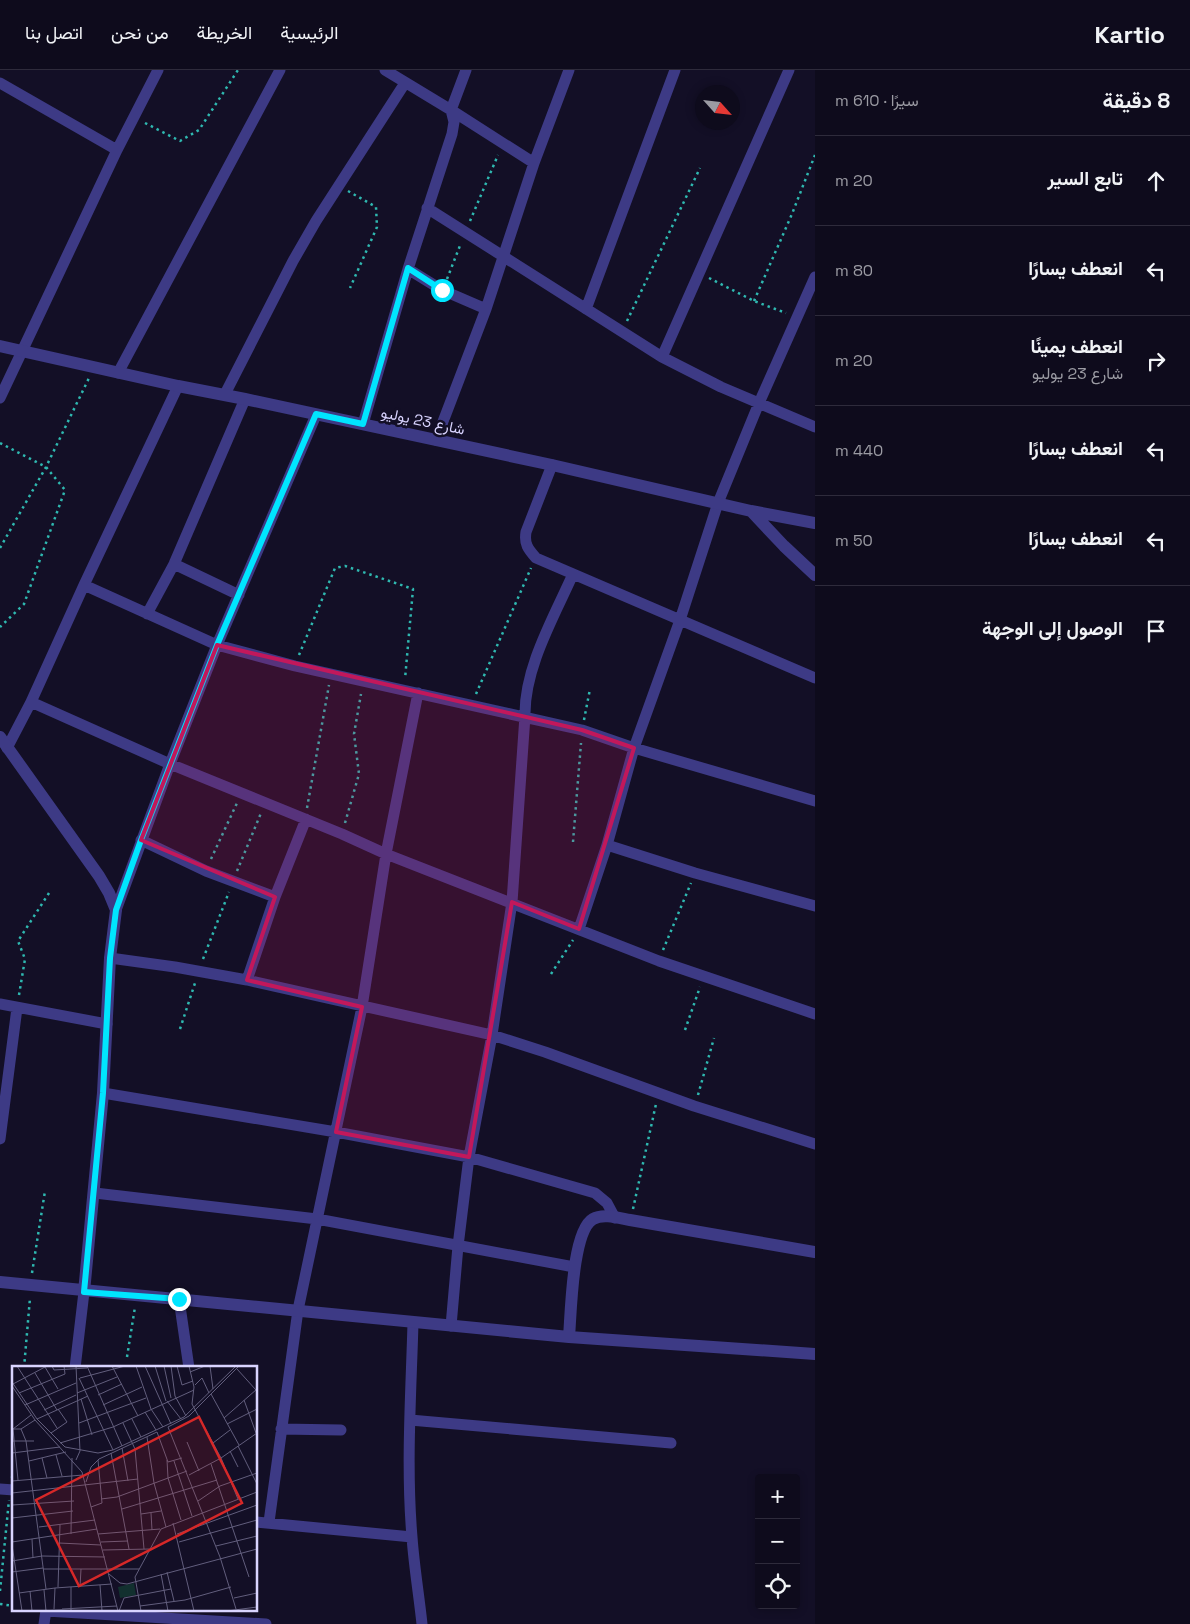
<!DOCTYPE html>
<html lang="ar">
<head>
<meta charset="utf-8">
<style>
	:root { --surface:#0e0b1c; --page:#1c1929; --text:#f1f3f6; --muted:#9b9ba3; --line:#2e2b3b }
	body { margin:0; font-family:"Space Grotesk",Vazirmatn,sans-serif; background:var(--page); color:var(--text); direction:rtl }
	.controls { position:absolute; right:15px; bottom:15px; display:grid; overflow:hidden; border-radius:5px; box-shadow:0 2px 8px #0003 }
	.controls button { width:45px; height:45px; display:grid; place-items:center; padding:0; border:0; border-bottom:1px solid var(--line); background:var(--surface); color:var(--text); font:25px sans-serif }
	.compass { position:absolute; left:695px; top:15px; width:45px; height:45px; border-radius:50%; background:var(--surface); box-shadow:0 2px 8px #0003; rotate:117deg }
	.stop { position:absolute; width:15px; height:15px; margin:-11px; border:4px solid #00e5ff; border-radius:50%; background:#fff }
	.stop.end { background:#00e5ff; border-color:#fff; box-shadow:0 1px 5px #0008 }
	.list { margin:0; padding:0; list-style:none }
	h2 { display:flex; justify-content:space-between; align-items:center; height:65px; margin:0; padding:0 20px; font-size:21px }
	h2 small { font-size:16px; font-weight:400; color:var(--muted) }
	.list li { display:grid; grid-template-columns:32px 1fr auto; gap:15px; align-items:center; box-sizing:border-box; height:90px; padding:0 20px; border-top:1px solid var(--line) }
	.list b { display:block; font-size:19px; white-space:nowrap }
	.list p { margin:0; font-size:16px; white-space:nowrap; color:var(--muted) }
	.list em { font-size:16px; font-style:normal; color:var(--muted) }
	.icon { flex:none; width:28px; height:28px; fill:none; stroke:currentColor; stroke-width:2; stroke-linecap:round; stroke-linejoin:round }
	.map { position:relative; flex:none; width:815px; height:1554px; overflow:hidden; direction:ltr }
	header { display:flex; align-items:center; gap:30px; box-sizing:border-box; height:70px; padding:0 25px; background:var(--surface); border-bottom:1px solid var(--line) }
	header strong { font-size:24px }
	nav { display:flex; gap:28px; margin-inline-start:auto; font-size:18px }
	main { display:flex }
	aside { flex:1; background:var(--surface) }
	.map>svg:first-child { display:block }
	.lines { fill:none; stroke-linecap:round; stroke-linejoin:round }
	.path { stroke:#2fb8b0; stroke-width:2.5; stroke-dasharray:2.5 4; stroke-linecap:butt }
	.minor { stroke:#3d3a85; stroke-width:11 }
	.tertiary { stroke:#3d3a85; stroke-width:12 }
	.route { stroke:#00e5ff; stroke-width:6 }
	.marked { fill:#c2185b; fill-opacity:0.2; stroke:#c2185b; stroke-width:4; stroke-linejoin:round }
	.labels { text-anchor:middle; stroke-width:5; stroke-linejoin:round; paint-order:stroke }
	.street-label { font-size:15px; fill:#d9d4ff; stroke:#130f26 }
	.inset-road { fill:none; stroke:#625e7d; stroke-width:1 }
	.view { fill:#d62828; fill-opacity:0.15; stroke:#d62828; stroke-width:2.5 }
	.inset-edge { fill:none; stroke:#d9d4ff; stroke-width:2.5 }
</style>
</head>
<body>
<header>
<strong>Kartio</strong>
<nav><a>الرئيسية</a><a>الخريطة</a><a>من نحن</a><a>اتصل بنا</a></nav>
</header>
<main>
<aside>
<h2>8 دقيقة<small>سيرًا · 610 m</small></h2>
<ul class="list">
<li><svg class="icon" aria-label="ahead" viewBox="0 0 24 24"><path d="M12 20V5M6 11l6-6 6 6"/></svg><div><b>تابع السير</b></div><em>20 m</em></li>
<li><svg class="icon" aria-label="left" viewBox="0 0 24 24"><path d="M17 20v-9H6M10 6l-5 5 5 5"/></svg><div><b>انعطف يسارًا</b></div><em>80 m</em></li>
<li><svg class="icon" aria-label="right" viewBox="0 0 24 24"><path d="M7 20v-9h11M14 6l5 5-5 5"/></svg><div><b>انعطف يمينًا</b><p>شارع 23 يوليو</p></div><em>20 m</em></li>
<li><svg class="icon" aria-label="left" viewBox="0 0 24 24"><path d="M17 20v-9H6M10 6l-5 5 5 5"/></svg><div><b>انعطف يسارًا</b></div><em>440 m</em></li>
<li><svg class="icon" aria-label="left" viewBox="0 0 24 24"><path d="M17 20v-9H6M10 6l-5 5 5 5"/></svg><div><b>انعطف يسارًا</b></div><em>50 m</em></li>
<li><svg class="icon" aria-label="arrive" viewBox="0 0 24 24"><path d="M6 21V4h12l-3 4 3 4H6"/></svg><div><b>الوصول إلى الوجهة</b></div></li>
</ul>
</aside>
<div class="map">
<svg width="815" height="1554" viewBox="0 0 815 1554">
	<rect width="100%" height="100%" fill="#130f26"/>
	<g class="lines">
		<!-- path -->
		<path class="path" d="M145 53 180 71 199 60 238 0
			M348 121 376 137 377 157 350 218
			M470 151 498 85
			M709 208 754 231 786 243
			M447 209 461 173
			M754 231 792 144 815 85
			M627 251 700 98
			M0 373 46 397 65 420 24 534 0 557
			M0 478 46 397 89 308
			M299 585 335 498 345 496 413 519 405 609
			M476 624 531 498
			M584 650 590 619
			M307 738 329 615
			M345 753 359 704 354 664 361 624
			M573 772 581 673
			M211 789 237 733
			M237 801 261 743
			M663 880 691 813
			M203 889 229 822
			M551 904 573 870
			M19 925 25 889 18 871 49 823
			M180 959 195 913
			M685 960 700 917
			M698 1025 714 968
			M633 1139 656 1034
			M32 1203 45 1121
			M127 1287 135 1237
			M24 1298 30 1228
			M12 1408 14 1389
			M0 1521 9 1430
			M0 1534 14 1536"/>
		<!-- minor -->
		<path class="minor" d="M385 0 451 40 534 93
			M0 13 117 80
			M427 138 662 287 721 317 815 357
			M408 199 442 220 486 239
			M586 239 675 0
			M662 287 789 0
			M118 303 280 0
			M225 324 293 191 316 151 405 13
			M0 328 117 80 158 0
			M363 354 408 199 452 64 454 52 451 40 466 0
			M436 370 486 239 534 93 569 0
			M552 395 526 462C524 474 528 479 536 488L815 608
			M174 494 239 525
			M84 515 217 575 295 596 582 660 634 678 815 731
			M147 544 174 494 245 329
			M31 632 170 694 342 764 386 784 659 891 815 944
			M7 678 31 632 84 515 178 316
			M141 770 206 801 275 827
			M607 775 695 803 815 836
			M116 840 170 694 217 575 316 345
			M579 859 607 775 634 678 680 550 718 433 759 333 815 207
			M110 888 175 897 247 910 492 965 545 982 694 1036 815 1074
			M247 910 275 827 306 749
			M0 934 107 954
			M103 1023 336 1062 469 1087 595 1123 607 1133 615 1148
			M0 1069 17 938
			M95 1123 317 1149 574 1197
			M179 1229 189 1298
			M413 1253C411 1324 406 1396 412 1467 414 1496 419 1525 422 1554
			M451 1256 458 1176 469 1087 492 965 512 832 525 646C524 598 554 547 573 504
			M75 1298 84 1222
			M410 1350 671 1373
			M281 1359 341 1360
			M0 1419 14 1420
			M256 1452 412 1467
			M269 1452 298 1240 362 937 386 784 418 623
			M46 1541 266 1554
			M44 1554 46 1540"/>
		<!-- tertiary -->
		<path class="tertiary" d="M0 276 178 316 245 329 552 395 751 441 815 453
			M751 441 784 476 815 505
			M0 667 99 806 109 823 116 840 110 888 103 1023 84 1222
			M0 1212 569 1267 815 1284
			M569 1267C571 1244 572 1161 593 1149 603 1143 619 1148 630 1150L815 1182"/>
	</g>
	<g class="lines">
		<!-- route -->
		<path class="route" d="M179 1229 84 1222 103 1023 110 888 116 840 141 770 217 575 316 344 363 354 408 198 442 220"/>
	</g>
	<!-- marked area -->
	<path class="marked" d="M217 575 582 660 634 678 579 859 512 832 469 1087 336 1062 362 937 247 910 275 827 141 770Z"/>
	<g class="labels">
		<!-- street labels -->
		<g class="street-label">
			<text transform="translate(423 351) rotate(12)" y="5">شارع 23 يوليو</text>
		</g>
	</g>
	<!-- overview -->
	<g transform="translate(12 1296)">
		<rect width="245" height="245" fill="#130f26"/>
		<path d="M122 217 124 229 108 232 106 221Z" fill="#12302f"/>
		<path class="inset-road" d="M5 0 45 62M40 0 42 4 75 2M64 0 68 85 64 94M75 0 110 80M100 0 126 50M124 0 139 43 151 61M133 0 159 58M143 0 154 35M152 0 159 32M159 0 163 30 174 50M165 0 170 19 181 15M198 0 201 23M33 1 46 23M225 3 244 24M178 6 193 0M23 7 45 44M67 12 101 84M68 12 113 0M0 16 25 53 53 81 86 87 101 84 172 51 224 0M1 18 33 1M183 19 190 12 197 27M0 20 23 54 70 106 106 245M7 27 53 8 52 0M65 27 105 11M199 28 227 79M86 29 110 18M69 33 80 69M232 34 244 67M155 35 169 53M13 39 64 17M91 39 130 21M32 44 64 29M133 46 144 64M212 52 245 23M25 53 76 30M120 53 129 71M67 57 134 32M111 57 123 83 132 183M215 58 245 43M0 63H9L23 54M9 63 14 75 34 223M39 67 55 56 46 43M135 71 142 117 154 161M0 75H22M175 76 187 105M48 77 101 61 182 24M201 77 218 64M226 80 245 118M110 82 116 115M218 85 226 101M0 87 48 81M99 87 117 183M44 89 50 110M30 92 35 112M155 94 156 112 169 154M17 95 54 86M162 95 180 150M199 98 237 211M177 109 209 92 180 38 182 21 177 0M6 114 1 63 19 49M0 115 71 109M74 116 79 101 87 93 145 66 156 96 170 92M0 127 126 113M89 133 105 131 175 105M226 133 209 92 245 67M186 135 208 120 245 107M0 139 62 135M79 141 90 137 86 94M110 143 205 114M139 147 140 164M129 148 149 145M0 152 61 145M161 157 182 245M27 161 83 154M59 168 60 92M86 168 148 163M165 168 245 139M20 173 21 192M0 176 85 163M89 176 116 175M167 176 245 154M47 177 89 179M0 179 10 245M204 180 245 170M91 184 138 183M0 195 30 190 93 191M31 203H127M0 206 31 202M155 206 162 235M97 208 108 217 115 218 245 183M149 208 156 245M88 219 90 245M46 221 48 159M59 221V244M68 221 69 203M43 222 100 218M32 224 34 245M18 225 20 245M7 227 43 222 42 243M222 232 245 227M128 240 173 234 219 221M50 243 105 240M224 243 208 191 156 61 177 50 227 0M25 245 50 244M107 245 112 232 159 223M129 245 123 211 149 163 245 126M215 245 245 241"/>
		<path class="view" d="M187 51 230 137 67 220 24 134Z"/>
		<rect width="245" height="245" class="inset-edge"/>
	</g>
</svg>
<div class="controls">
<button>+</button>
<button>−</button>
<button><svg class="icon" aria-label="locate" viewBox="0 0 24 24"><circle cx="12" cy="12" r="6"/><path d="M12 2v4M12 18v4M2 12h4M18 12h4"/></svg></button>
</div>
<svg class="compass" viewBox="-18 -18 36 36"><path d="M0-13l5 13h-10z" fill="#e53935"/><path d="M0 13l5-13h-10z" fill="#9b9ba3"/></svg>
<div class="stop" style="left:442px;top:220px"></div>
<div class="stop end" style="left:179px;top:1229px"></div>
</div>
</main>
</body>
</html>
